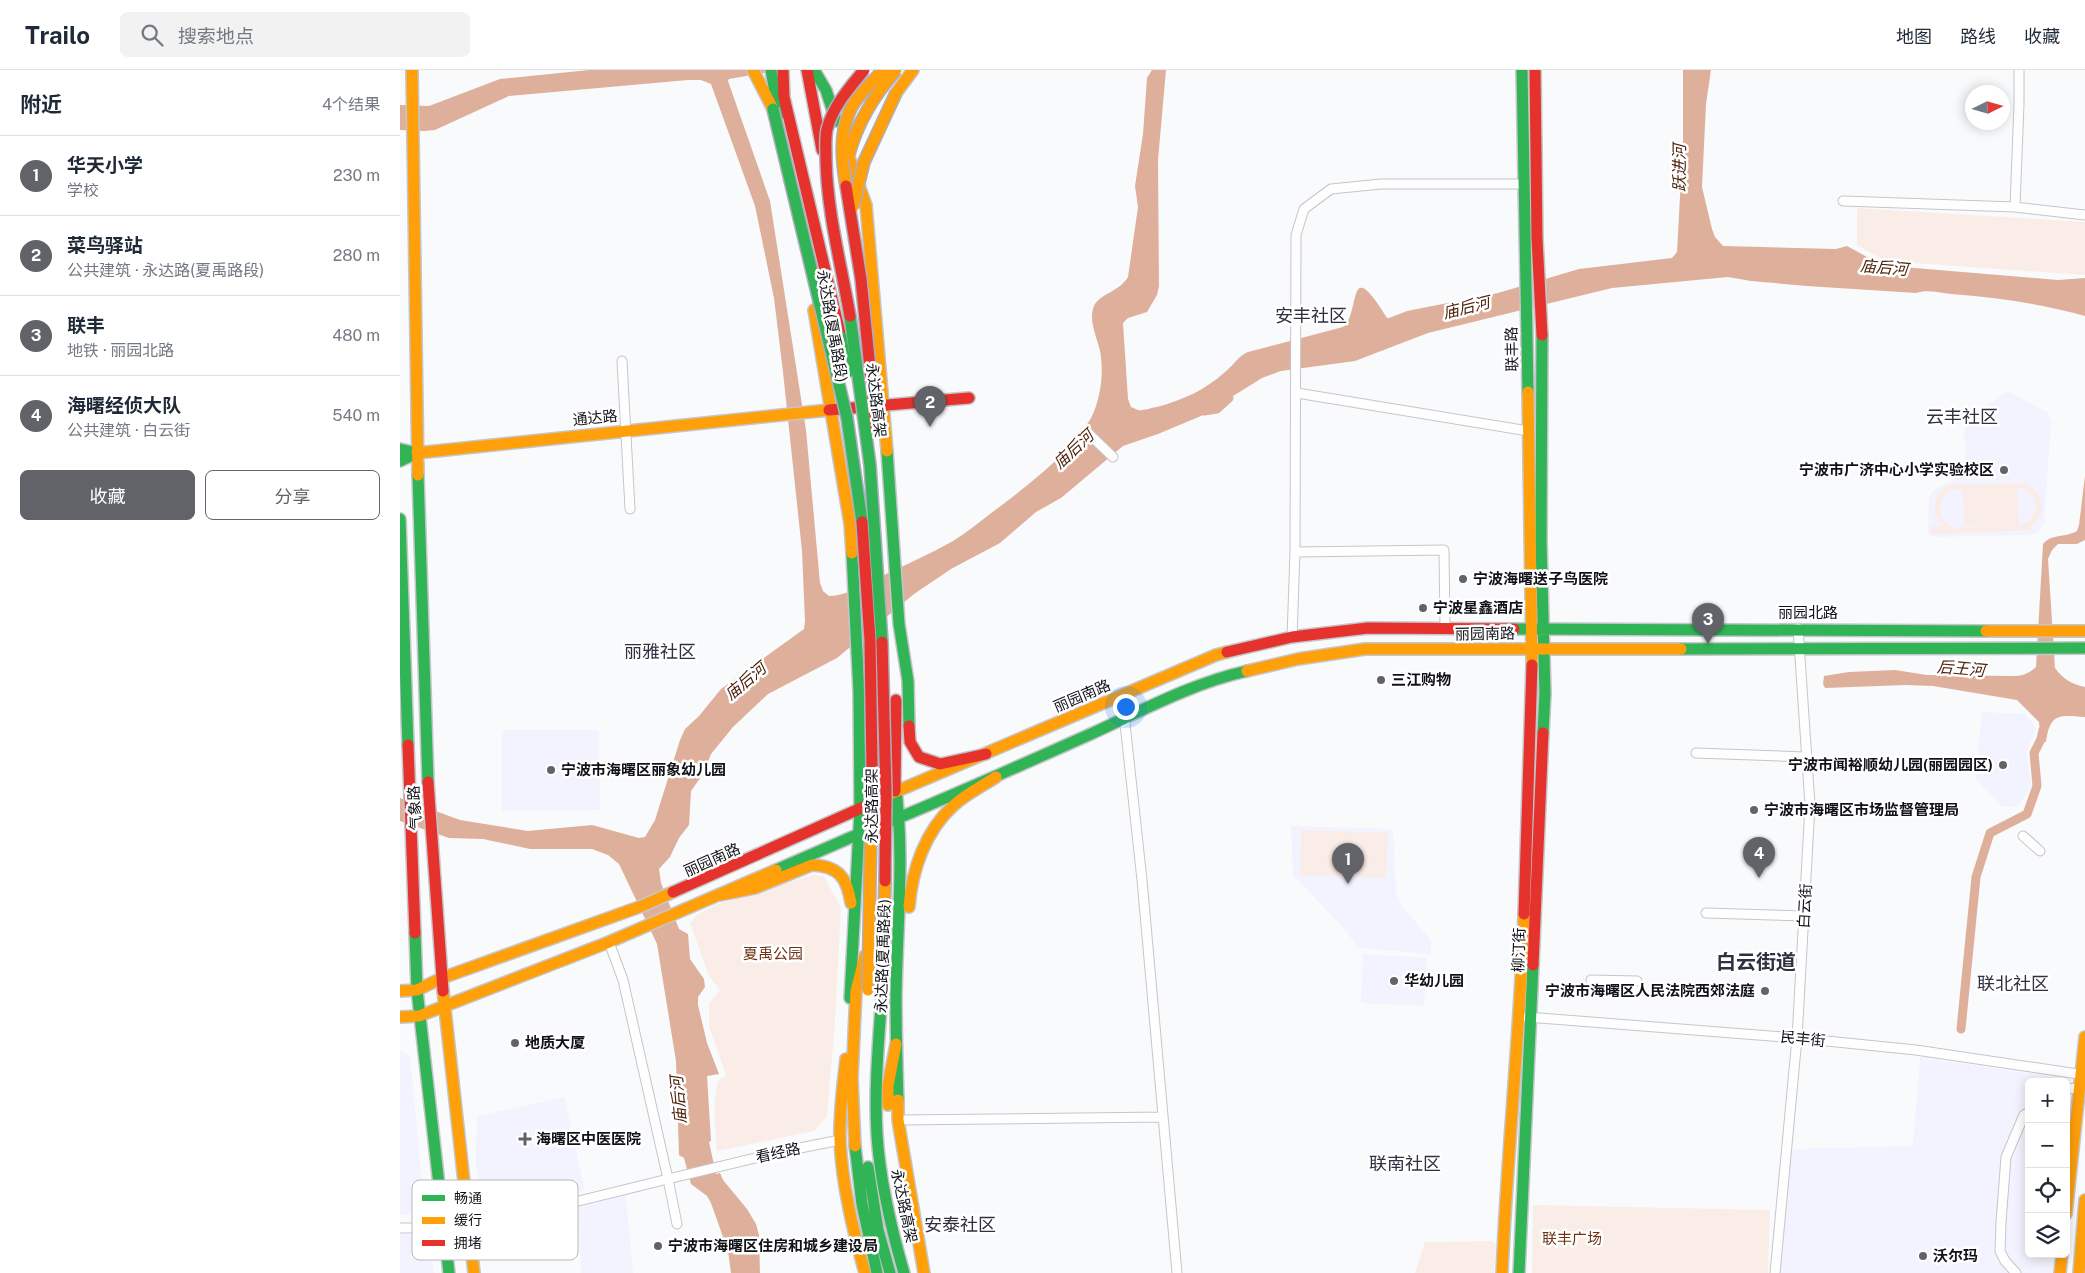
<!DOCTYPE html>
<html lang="zh">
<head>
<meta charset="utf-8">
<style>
	:root { --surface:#fff; --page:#f2f2f3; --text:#1f2937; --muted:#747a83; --line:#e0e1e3; --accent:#626368 }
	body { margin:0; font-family:"Public Sans","Noto Sans SC",sans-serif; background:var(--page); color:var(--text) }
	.controls { position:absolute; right:15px; bottom:15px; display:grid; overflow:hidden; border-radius:8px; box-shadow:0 2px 12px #0003 }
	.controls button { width:45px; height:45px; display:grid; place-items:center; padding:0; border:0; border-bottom:1px solid var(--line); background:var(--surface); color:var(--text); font:25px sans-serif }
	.compass { position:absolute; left:1565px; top:15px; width:45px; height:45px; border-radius:50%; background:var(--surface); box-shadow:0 2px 12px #0003; rotate:85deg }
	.you { position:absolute; left:725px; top:636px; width:18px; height:18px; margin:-12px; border:4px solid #fff; border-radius:50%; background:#1a73e8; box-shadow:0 0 0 8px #1a73e833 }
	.badge { display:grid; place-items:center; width:32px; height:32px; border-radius:50%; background:var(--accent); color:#fff; font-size:16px; font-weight:700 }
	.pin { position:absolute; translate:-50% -41px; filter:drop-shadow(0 1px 2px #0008) }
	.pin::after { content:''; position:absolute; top:26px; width:18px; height:15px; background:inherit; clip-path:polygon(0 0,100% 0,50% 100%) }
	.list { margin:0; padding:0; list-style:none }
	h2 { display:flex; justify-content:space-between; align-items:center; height:65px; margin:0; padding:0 20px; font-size:21px }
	h2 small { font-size:16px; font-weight:400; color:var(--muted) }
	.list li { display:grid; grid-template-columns:32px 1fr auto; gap:15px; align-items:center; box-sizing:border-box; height:80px; padding:0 20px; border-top:1px solid var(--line) }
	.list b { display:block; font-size:19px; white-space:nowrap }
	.list p { margin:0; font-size:16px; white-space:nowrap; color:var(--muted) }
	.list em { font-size:16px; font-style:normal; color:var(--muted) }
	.actions { display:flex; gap:10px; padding:15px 20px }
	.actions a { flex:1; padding:11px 0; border:1px solid var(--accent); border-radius:8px; text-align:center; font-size:18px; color:var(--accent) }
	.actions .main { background:var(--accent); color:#fff }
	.icon { flex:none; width:28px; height:28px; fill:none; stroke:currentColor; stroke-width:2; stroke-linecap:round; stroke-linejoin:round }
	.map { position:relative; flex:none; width:1685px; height:1203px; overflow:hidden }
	header { display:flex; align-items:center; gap:30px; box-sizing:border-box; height:70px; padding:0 25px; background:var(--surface); border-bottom:1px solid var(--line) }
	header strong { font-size:24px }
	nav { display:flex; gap:28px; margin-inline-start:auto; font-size:18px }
	.search { width:350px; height:45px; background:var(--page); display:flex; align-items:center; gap:12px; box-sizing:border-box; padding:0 18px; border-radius:8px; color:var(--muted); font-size:19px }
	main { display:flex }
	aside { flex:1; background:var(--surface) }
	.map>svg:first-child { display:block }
	.built { fill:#f2f3fe }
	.green { fill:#faede8; fill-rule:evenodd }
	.water { fill:#deb09b }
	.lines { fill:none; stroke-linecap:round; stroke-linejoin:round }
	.canal { stroke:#deb09b; stroke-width:9 }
	.street-casing { stroke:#c5c6ca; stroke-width:11 }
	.fast-casing { stroke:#c5c6ca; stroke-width:14 }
	.slow-casing { stroke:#c5c6ca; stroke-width:14 }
	.jam-casing { stroke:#c5c6ca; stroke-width:14 }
	.street { stroke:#fefeff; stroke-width:9 }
	.fast { stroke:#30b455; stroke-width:11 }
	.slow { stroke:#ff9f0a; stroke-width:11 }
	.jam { stroke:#e5322d; stroke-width:11 }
	.fast-bridge-casing { stroke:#aeaebe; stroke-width:14; stroke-linecap:butt }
	.slow-bridge-casing { stroke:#aeaebe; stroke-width:14; stroke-linecap:butt }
	.jam-bridge-casing { stroke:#aeaebe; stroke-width:14; stroke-linecap:butt }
	.fast-bridge { stroke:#30b455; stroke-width:11 }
	.slow-bridge { stroke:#ff9f0a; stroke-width:11 }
	.jam-bridge { stroke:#e5322d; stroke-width:11 }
	.poi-dot { fill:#626368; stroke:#fff; stroke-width:2 }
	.labels { text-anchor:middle; stroke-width:5; stroke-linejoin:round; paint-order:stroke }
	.street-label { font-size:15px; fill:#111218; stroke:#fff }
	.poi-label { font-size:15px; font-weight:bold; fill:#111218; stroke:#fff; text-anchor:start }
	.park-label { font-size:15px; fill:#6d3010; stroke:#fff }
	.water-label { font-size:16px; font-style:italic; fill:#4f240e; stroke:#fff }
	.quarter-label { font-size:18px; fill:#2f3140; stroke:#fff }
	.district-label { font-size:20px; font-weight:bold; fill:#2f3140; stroke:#fff }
	.key { fill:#fff; stroke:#b8b8ba; stroke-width:1 }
	.key-label { font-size:14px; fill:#111218 }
</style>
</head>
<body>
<header>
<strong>Trailo</strong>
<div class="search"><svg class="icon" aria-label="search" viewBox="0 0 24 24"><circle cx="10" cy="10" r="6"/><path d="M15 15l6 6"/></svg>搜索地点</div>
<nav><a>地图</a><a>路线</a><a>收藏</a></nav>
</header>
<main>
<aside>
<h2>附近<small>4个结果</small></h2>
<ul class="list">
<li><span class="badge">1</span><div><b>华天小学</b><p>学校</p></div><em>230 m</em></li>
<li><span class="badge">2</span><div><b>菜鸟驿站</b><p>公共建筑 · 永达路(夏禹路段)</p></div><em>280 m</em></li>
<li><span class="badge">3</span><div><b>联丰</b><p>地铁 · 丽园北路</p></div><em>480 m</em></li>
<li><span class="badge">4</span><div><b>海曙经侦大队</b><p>公共建筑 · 白云街</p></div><em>540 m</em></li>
</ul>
<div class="actions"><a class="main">收藏</a><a>分享</a></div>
</aside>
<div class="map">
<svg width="1685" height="1203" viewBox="0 0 1685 1203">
	<rect width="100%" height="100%" fill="#f9fafc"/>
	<!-- built -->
	<path class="built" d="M1607 321 1647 342 1651 352 1644 454 1638 463 1625 465 1533 467 1528 463 1529 426 1536 419 1557 408 1565 392 1567 377 1563 362 1573 345Z
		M1582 642 1625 644 1636 658 1627 682 1631 717 1617 737 1601 736 1575 709Z
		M102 660H199L200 740 102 741Z
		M891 756 993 759 996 822 1003 838 1031 870V884L958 878 944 858 893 805Z
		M963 884 1027 888 1024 936 961 933Z
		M0 980 10 987 25 1143 0 1145Z
		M1520 987 1675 1010 1666 1091V1012H1629V1184H1656L1654 1203H1380L1391 1079 1513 1076Z
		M165 1027 184 1118 181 1122 95 1140 81 1130 76 1091 77 1046Z
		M226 1125 233 1203H181L177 1138Z
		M0 1164H16L31 1178 34 1203H0Z"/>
	<!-- green -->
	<path class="green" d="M1457 138 1685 152V205L1485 191 1457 175Z
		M1623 413C1642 418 1650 445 1631 456V460L1531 464V457L1542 456C1531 443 1532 424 1548 415ZM1621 418 1634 427 1636 440 1629 451 1619 455 1617 418ZM1552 420H1563L1564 456H1582C1573 457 1562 459 1554 457 1535 453 1537 427 1552 420Z
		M901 760 988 763 986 808 900 805Z
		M412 805 424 806 441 838 435 952 427 1046 414 1061 317 1081 314 1041 317 1012 326 1005 309 956V934L320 920 309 906 290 853 298 844 315 835Z
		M1133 1135 1370 1140 1368 1203H1132Z
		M1093 1171 1096 1175 1094 1203H1015L1025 1172Z"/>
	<!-- water -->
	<path class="water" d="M189 0H381L329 9 328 11 370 131 406 360 420 513 423 521 429 526C447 526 465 514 482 506 505 495 530 484 553 471 566 463 578 453 590 444 623 419 675 381 693 344 701 325 704 301 700 281 697 267 688 250 694 236 699 224 719 222 728 207L738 137 735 116 743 64 747 8 752 0H766L758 90 759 216 757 225 747 242 728 248 723 253 728 329 731 337 738 340C744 341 750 338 757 337 783 330 805 320 825 302 834 295 838 286 848 282L943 257C961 244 946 181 987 248H989L1007 241 1098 223 1179 199 1272 188 1277 182 1283 71V0H1311L1306 34 1302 117 1312 159 1315 167 1323 176 1436 179 1447 176 1478 193 1491 196 1658 210 1685 208V246C1641 234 1596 227 1551 224 1539 223 1528 219 1516 223L1407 216 1351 211 1328 207 1212 218 1028 263 955 291 881 301 862 308 801 346 758 364 723 376 661 428 636 442 600 473 551 499 514 524 437 588 368 624 333 657 311 684 303 704 291 721 289 755 279 768 270 787 259 799 261 813 279 859 288 864 290 889 304 909 305 917 298 927V935L307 973 319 1004 307 1006 311 1071 309 1072 316 1104 320 1103 323 1110 347 1139 356 1154 359 1165 360 1203H331L328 1181 311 1133 307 1126 291 1114 284 1088 279 1085 276 991 257 874 219 794 208 785 192 779H130L83 769 49 768 0 751V728L60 750 128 761 192 755 239 768 245 767 255 750 280 670 285 659 299 646 321 619 404 559 405 551 402 481 383 302 374 228 355 136 311 14 301 10H288L109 26 35 60 24 61 0 60V35L29 36 100 9Z
		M1685 406V470L1677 474H1658L1652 480 1648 489 1655 598C1663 609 1671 614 1685 617V647C1659 645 1650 643 1646 672L1637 669 1640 662 1639 652 1617 630 1533 616 1506 615 1425 618 1423 614 1424 606 1449 602 1495 600 1527 605 1612 606C1622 606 1628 604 1636 597L1643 474C1653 463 1665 468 1677 461L1679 455Z"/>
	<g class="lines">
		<!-- canal -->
		<path class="canal" d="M804 341 817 339 829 328
			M1561 959 1576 807 1590 763 1627 744 1637 716 1634 683 1641 669 1643 660"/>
		<defs>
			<path id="street" d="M1443 131 1615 137 1685 145
				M1615 137 1619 34V0
				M222 291 230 439
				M897 323 1128 361
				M687 362 713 387
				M895 482 1044 480 1045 557
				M892 567 895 482 896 165 904 139 931 119 981 114H1123
				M722 626 742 810 777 1203
				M1296 683 1406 687
				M1623 766 1640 781
				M1306 843 1404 846
				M1191 910 1237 911
				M1127 947 1397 968 1516 980 1685 1005
				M1666 1019 1680 1018
				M498 1050 763 1047
				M277 1154 268 1109 380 1082 440 1070
				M0 1158H44
				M69 1158 268 1109 223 910 209 872
				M1375 1203 1397 968 1410 735 1398 558
				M1616 1203 1605 1191 1600 1181 1601 1152 1606 1087 1624 1045 1629 1042"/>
			<path id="fast" d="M371 0 379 44
				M414 0 426 20 436 51
				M1122 0 1128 322
				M1142 265 1141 471 1145 624 1143 663
				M0 379 17 383 0 391
				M487 381 499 554 508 611 509 656
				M18 405 28 712
				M0 449 8 675
				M1114 559 1586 561
				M1281 579 1685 578
				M495 712C505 783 497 855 496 927 496 961 497 996 498 1030
				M491 751C559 723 626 693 693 663 743 640 793 613 847 601
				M376 800 468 760
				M15 863 17 920 49 1203
				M482 921C479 969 474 1017 477 1065 480 1112 491 1158 504 1203
				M450 928 460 740 459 622 452 483
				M455 1076 462 1134 477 1203
				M468 1097 478 1160 490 1203
				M1119 1203 1133 895"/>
			<path id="slow" d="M12 0 18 405
				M353 0 373 39
				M496 23 513 0
				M445 76 466 135 487 381
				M414 240 450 454 452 483
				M1128 322 1132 595
				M17 383 429 340
				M1586 561H1685
				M847 601 898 589 965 579H1281
				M488 725 816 585 827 582
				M320 825 355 818 412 795C439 796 447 808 451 833
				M509 837C512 800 525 761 554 735 566 724 582 716 596 707
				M0 921 17 920 42 908 242 836 273 822
				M43 921 74 1203
				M0 947 19 946 209 872 376 800
				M446 989C443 1016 439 1043 440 1070 442 1115 453 1160 465 1203
				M498 1030V1050L524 1203
				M488 1035V1016L496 974
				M455 1076 452 1009 456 921 465 886
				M1666 1144 1685 967
				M1102 1203C1107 1083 1120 964 1124 844
				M1660 1203 1662 1184
				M1679 1203 1685 1130"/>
			<path id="jam" d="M383 0 384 27 441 267
				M407 0 422 80
				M1135 0 1137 169 1142 265
				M429 340 569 328
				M827 582 892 567 968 558 1114 559
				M509 656 510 672 519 687 540 694 586 684
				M8 675 15 863
				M28 712 43 921
				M495 721 496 630
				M273 822 468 735
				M1124 844 1132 595
				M1133 895 1143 663"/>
		</defs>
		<!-- street casing -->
		<use href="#street" class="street-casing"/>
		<!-- fast casing -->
		<use href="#fast" class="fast-casing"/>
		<!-- slow casing -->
		<use href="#slow" class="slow-casing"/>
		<!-- jam casing -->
		<use href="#jam" class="jam-casing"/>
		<!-- street -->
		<use href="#street" class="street"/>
		<!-- fast -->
		<use href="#fast" class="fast"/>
		<!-- slow -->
		<use href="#slow" class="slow"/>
		<!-- jam -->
		<use href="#jam" class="jam"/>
		<defs>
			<path id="fast-bridge" d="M373 39 447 348 462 452
				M450 246 470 395 482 572
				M441 267 447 303"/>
			<path id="slow-bridge" d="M449 84C458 51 474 26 496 0
				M446 116C442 92 439 66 449 43 455 27 472 13 483 0
				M453 137 464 92 496 23
				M468 920 472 697
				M482 921 485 811"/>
			<path id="jam-bridge" d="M446 116 461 209 476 358
				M450 246C441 194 427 142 426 89 426 79 425 68 427 59 433 36 450 17 464 0
				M462 452 470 570 472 697
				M482 572 486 723 485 811"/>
		</defs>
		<!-- fast-bridge casing -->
		<use href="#fast-bridge" class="fast-bridge-casing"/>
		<!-- slow-bridge casing -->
		<use href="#slow-bridge" class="slow-bridge-casing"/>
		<!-- jam-bridge casing -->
		<use href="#jam-bridge" class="jam-bridge-casing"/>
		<!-- fast-bridge -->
		<use href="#fast-bridge" class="fast-bridge"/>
		<!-- slow-bridge -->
		<use href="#slow-bridge" class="slow-bridge"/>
		<!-- jam-bridge -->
		<use href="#jam-bridge" class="jam-bridge"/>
	</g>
	<!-- markers -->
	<g class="poi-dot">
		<circle cx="1604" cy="400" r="5"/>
		<circle cx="1063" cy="509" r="5"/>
		<circle cx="1023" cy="538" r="5"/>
		<circle cx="981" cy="610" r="5"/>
		<circle cx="1603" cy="695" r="5"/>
		<circle cx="151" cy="700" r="5"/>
		<circle cx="1354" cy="740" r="5"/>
		<circle cx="994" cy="911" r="5"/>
		<circle cx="1365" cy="921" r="5"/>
		<circle cx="115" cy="973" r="5"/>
		<path d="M122.5 1061.5h5v5h5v5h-5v5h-5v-5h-5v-5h5z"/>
		<circle cx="258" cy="1176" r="5"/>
		<circle cx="1523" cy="1186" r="5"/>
	</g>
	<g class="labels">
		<!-- street labels -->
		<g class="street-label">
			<text transform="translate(432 256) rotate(80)" y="5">永达路(夏禹路段)</text>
			<text transform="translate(1112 279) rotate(-91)" y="5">联丰路</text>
			<text transform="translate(476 330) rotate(83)" y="5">永达路高架</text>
			<text transform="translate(195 348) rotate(-6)" y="5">通达路</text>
			<text x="1408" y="548">丽园北路</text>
			<text transform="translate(1085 564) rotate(-1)" y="5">丽园南路</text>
			<text transform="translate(682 626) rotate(-23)" y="5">丽园南路</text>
			<text transform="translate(472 736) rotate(-90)" y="5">永达路高架</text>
			<text transform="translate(15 738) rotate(-93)" y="5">气象路</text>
			<text transform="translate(312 790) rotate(-24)" y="5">丽园南路</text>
			<text transform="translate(1405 836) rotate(-87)" y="5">白云街</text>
			<text transform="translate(1119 880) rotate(-88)" y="5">柳汀街</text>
			<text transform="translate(483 886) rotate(-88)" y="5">永达路(夏禹路段)</text>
			<text transform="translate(1403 969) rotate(6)" y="5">民丰街</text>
			<text transform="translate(378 1083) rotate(-12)" y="5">看经路</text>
			<text transform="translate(504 1136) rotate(78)" y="5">永达路高架</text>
		</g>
		<!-- poi labels -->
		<g class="poi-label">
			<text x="1594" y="405" text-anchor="end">宁波市广济中心小学实验校区</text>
			<text x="1073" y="514">宁波海曙送子鸟医院</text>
			<text x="1033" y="543">宁波星鑫酒店</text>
			<text x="991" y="615">三江购物</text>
			<text x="1593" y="700" text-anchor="end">宁波市闻裕顺幼儿园(丽园园区)</text>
			<text x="161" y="705">宁波市海曙区丽象幼儿园</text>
			<text x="1364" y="745">宁波市海曙区市场监督管理局</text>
			<text x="1004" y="916">华幼儿园</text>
			<text x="1355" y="926" text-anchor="end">宁波市海曙区人民法院西郊法庭</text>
			<text x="125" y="978">地质大厦</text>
			<text x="136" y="1074">海曙区中医医院</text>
			<text x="268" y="1181">宁波市海曙区住房和城乡建设局</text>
			<text x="1533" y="1191">沃尔玛</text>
		</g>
		<!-- park labels -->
		<g class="park-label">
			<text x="373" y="889">夏禹公园</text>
			<text x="1172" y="1174">联丰广场</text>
		</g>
		<!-- water labels -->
		<g class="water-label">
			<text transform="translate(1279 98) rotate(-90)" y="6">跃进河</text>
			<text transform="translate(1484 197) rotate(5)" y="6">庙后河</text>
			<text transform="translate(1066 237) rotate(-14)" y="6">庙后河</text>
			<text transform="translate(673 379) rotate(-43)" y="6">庙后河</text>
			<text transform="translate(1561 598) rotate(5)" y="6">后王河</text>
			<text transform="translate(345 611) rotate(-40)" y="6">庙后河</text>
			<text transform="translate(278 1030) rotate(-95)" y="6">庙后河</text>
		</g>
		<!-- quarter labels -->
		<g class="quarter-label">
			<text x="911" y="252">安丰社区</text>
			<text x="1562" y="353">云丰社区</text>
			<text x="260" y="588">丽雅社区</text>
			<text x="1613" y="920">联北社区</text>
			<text x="1005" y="1100">联南社区</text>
			<text x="560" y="1161">安泰社区</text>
		</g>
		<!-- district labels -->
		<g class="district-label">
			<text x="1356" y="899">白云街道</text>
		</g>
	</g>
	<!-- legend -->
	<rect x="12" y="1110" width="166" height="80" rx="8" class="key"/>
	<rect x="22" y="1125" width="23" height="6" fill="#30b455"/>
	<rect x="22" y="1147" width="23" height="7" fill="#ff9f0a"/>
	<rect x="22" y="1170" width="23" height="6" fill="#e5322d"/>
	<g class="key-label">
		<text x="54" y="1133">畅通</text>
		<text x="54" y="1155">缓行</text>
		<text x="54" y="1178">拥堵</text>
	</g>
</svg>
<div class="controls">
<button>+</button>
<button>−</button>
<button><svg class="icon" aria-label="locate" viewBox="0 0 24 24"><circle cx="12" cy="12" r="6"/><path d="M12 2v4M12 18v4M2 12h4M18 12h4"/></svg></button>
<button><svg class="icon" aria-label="layers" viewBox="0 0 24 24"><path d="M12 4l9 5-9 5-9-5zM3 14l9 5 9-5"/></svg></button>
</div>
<svg class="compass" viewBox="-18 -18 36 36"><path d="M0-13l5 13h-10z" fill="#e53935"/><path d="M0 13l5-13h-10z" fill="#747a83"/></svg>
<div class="you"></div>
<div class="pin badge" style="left:948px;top:814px">1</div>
<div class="pin badge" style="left:530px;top:357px">2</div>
<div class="pin badge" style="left:1308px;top:574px">3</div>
<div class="pin badge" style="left:1359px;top:808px">4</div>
</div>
</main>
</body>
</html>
